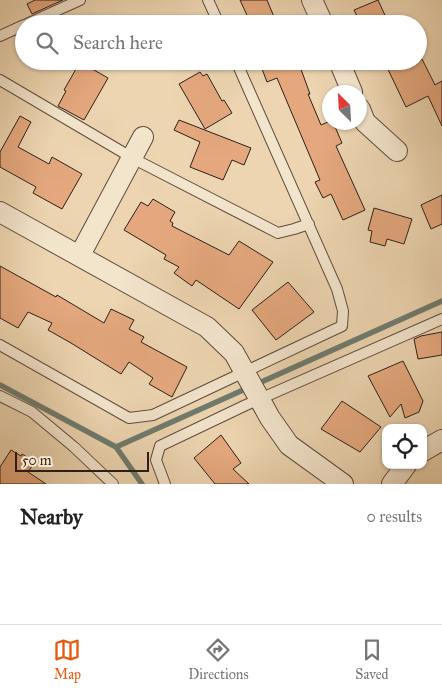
<!DOCTYPE html>
<html lang="en">
<head>
<meta charset="utf-8">
<style>
	:root { --surface:#fff; --page:#f6f6f6; --text:#222; --muted:#767676; --line:#e0e0e0; --accent:#ea580c }
	body { margin:0; font-family:"IM FELL Great Primer",serif; background:var(--page); color:var(--text) }
	.controls { position:absolute; right:15px; bottom:15px; display:grid; overflow:hidden; border-radius:10px; box-shadow:0 1px 4px #0004 }
	.controls button { width:45px; height:45px; display:grid; place-items:center; padding:0; border:0; border-bottom:1px solid var(--line); background:var(--surface); color:var(--text); font:25px sans-serif }
	.compass { position:absolute; left:322px; top:85px; width:45px; height:45px; border-radius:50%; background:var(--surface); box-shadow:0 1px 4px #0004; rotate:336deg }
	.scale { position:absolute; left:15px; bottom:12px; width:134px; box-sizing:border-box; padding-left:5px; border:2px solid #2e1f19; border-top:0; font-size:14px; line-height:18px; white-space:nowrap; color:#2e1f19; -webkit-text-stroke:4px #f3e4cc; paint-order:stroke }
	.list { margin:0; padding:0; list-style:none }
	h2 { display:flex; justify-content:space-between; align-items:center; height:65px; margin:0; padding:0 20px; font-size:21px }
	h2 small { font-size:16px; font-weight:400; color:var(--muted) }
	.icon { flex:none; width:28px; height:28px; fill:none; stroke:currentColor; stroke-width:2; stroke-linecap:round; stroke-linejoin:round }
	.map { position:relative; flex:none; width:442px; height:484px; overflow:hidden }
	.search { position:absolute; background:var(--surface); box-shadow:0 1px 4px #0004; left:15px; right:15px; top:15px; height:55px; display:flex; align-items:center; gap:12px; box-sizing:border-box; padding:0 18px; border-radius:28px; color:var(--muted); font-size:19px }
	.sheet { height:140px; background:var(--surface) }
	nav { display:flex; justify-content:space-around; align-items:center; box-sizing:border-box; height:70px; border-top:1px solid var(--line); background:var(--surface); font-size:14px; color:var(--muted) }
	nav a { display:grid; justify-items:center; gap:2px }
	nav .on { color:var(--accent) }
	.map>svg:first-child { display:block }
	.lines { fill:none; stroke-linecap:round; stroke-linejoin:round }
	.stream { stroke:#6f7b6e; stroke-width:5.5 }
	.building { fill:#e5a87e; stroke:#2e1f19 }
	.service-casing { stroke:#5e4c3f; stroke-width:12 }
	.minor-casing { stroke:#5e4c3f; stroke-width:22 }
	.service { stroke:#f3e4cc; stroke-width:10 }
	.minor { stroke:#f3e4cc; stroke-width:20 }
</style>
</head>
<body>
<div class="map">
<svg width="442" height="484" viewBox="0 0 442 484">
	<rect width="100%" height="100%" fill="#edd5b1"/>
	<filter id="stains"><feTurbulence type="fractalNoise" baseFrequency=".004" numOctaves="4"/><feColorMatrix values="0 0 0 0 .2 0 0 0 0 .09 0 0 0 0 .02 0 0 0 .5 -.17"/></filter>
	<radialGradient id="worn" r=".72"><stop offset=".6" stop-color="#630" stop-opacity="0"/><stop offset="1" stop-color="#630" stop-opacity=".3"/></radialGradient>
	<g class="lines">
		<!-- stream -->
		<path class="stream" d="M0 385 116 447 142 484
			M116 447 442 301"/>
	</g>
	<!-- building -->
	<path class="building" d="M35 0H63L32 14 27 4Z
		M240 0H267L277 24H251Z
		M378 0 389 24H361L354 10Z
		M422 59 435 85 442 81V126L428 96 406 107 384 61H418Z
		M259 61H298L310 94H308L321 125 330 121 333 122 342 143 336 146 365 210 343 220 331 194 323 198 315 182 320 180 277 78 267 82Z
		M80 62 108 78 84 120 58 106 66 91 64 90Z
		M200 72 203 76 207 74 222 101 224 100 232 113 205 129 179 84Z
		M20 116 31 122 18 147 49 164 52 157 82 174 62 209 33 193 36 187 0 167V152Z
		M179 120 251 148 244 165 232 160 223 180 190 167 200 142 174 130Z
		M442 195V224L431 229 421 205Z
		M153 199 175 212 170 221 173 223 172 226 229 255 239 241 273 262 239 309 196 280 192 286 174 273 179 267 164 259 166 255 124 230 141 202 148 206Z
		M374 208 412 219 404 244 387 239 385 246 370 242 372 231 368 230Z
		M0 266 56 297 57 295 104 323 111 309 134 320 129 329 144 337 141 342 187 367 172 397 149 384 153 378 129 362 121 374 71 343 48 330 52 323 28 312 18 328 0 318Z
		M288 282 314 312 276 340 252 310Z
		M442 332V355L418 359 414 339 421 336Z
		M403 361 423 401 419 412 405 418 401 404 390 417 368 376Z
		M342 401 381 427 360 452 321 429Z
		M221 435 241 463 233 469 249 484H215L194 458Z
		M11 450 21 456 22 454 35 462 28 472 46 484H0V467Z"/>
	<g class="lines">
		<defs>
			<path id="service" d="M208 0 219 24
				M27 24 80 0
				M0 36 24 25
				M0 80 136 160 278 233 294 229 309 224
				M0 345 129 418 153 415 342 326 343 311 337 289 236 61
				M0 396 32 412 74 447 113 484
				M165 484 156 460 160 446 246 405 442 319"/>
			<path id="minor" d="M312 0 323 24
				M339 61 352 92
				M360 109 365 122 397 151
				M0 212 207 327 234 353 270 418 289 445 343 484
				M80 255 143 137
				M423 451 442 440
				M392 484 406 465"/>
		</defs>
		<!-- service casing -->
		<use href="#service" class="service-casing"/>
		<!-- minor casing -->
		<use href="#minor" class="minor-casing"/>
		<!-- service -->
		<use href="#service" class="service"/>
		<!-- minor -->
		<use href="#minor" class="minor"/>
	</g>
	<rect width="100%" height="100%" filter="url(#stains)"/>
	<rect width="100%" height="100%" fill="url(#worn)"/>
</svg>
<div class="controls">
<button><svg class="icon" aria-label="locate" viewBox="0 0 24 24"><circle cx="12" cy="12" r="6"/><path d="M12 2v4M12 18v4M2 12h4M18 12h4"/></svg></button>
</div>
<svg class="compass" viewBox="-18 -18 36 36"><path d="M0-13l5 13h-10z" fill="#e53935"/><path d="M0 13l5-13h-10z" fill="#767676"/></svg>
<div class="scale">50 m</div>
<div class="search"><svg class="icon" aria-label="search" viewBox="0 0 24 24"><circle cx="10" cy="10" r="6"/><path d="M15 15l6 6"/></svg>Search here</div>
</div>
<section class="sheet">
<h2>Nearby<small>0 results</small></h2>
<ul class="list">
</ul>
</section>
<nav>
<a class="on"><svg class="icon" aria-label="map" viewBox="0 0 24 24"><path d="M3 6l6-2 6 2 6-2v14l-6 2-6-2-6 2zM9 4v14M15 6v14"/></svg>Map</a>
<a><svg class="icon" aria-label="directions" viewBox="0 0 24 24"><path d="M12 3l9 9-9 9-9-9zM9 14v-3h6M13 9l2 2-2 2"/></svg>Directions</a>
<a><svg class="icon" aria-label="saved" viewBox="0 0 24 24"><path d="M7 4h10v16l-5-4-5 4z"/></svg>Saved</a>
</nav>
</body>
</html>
